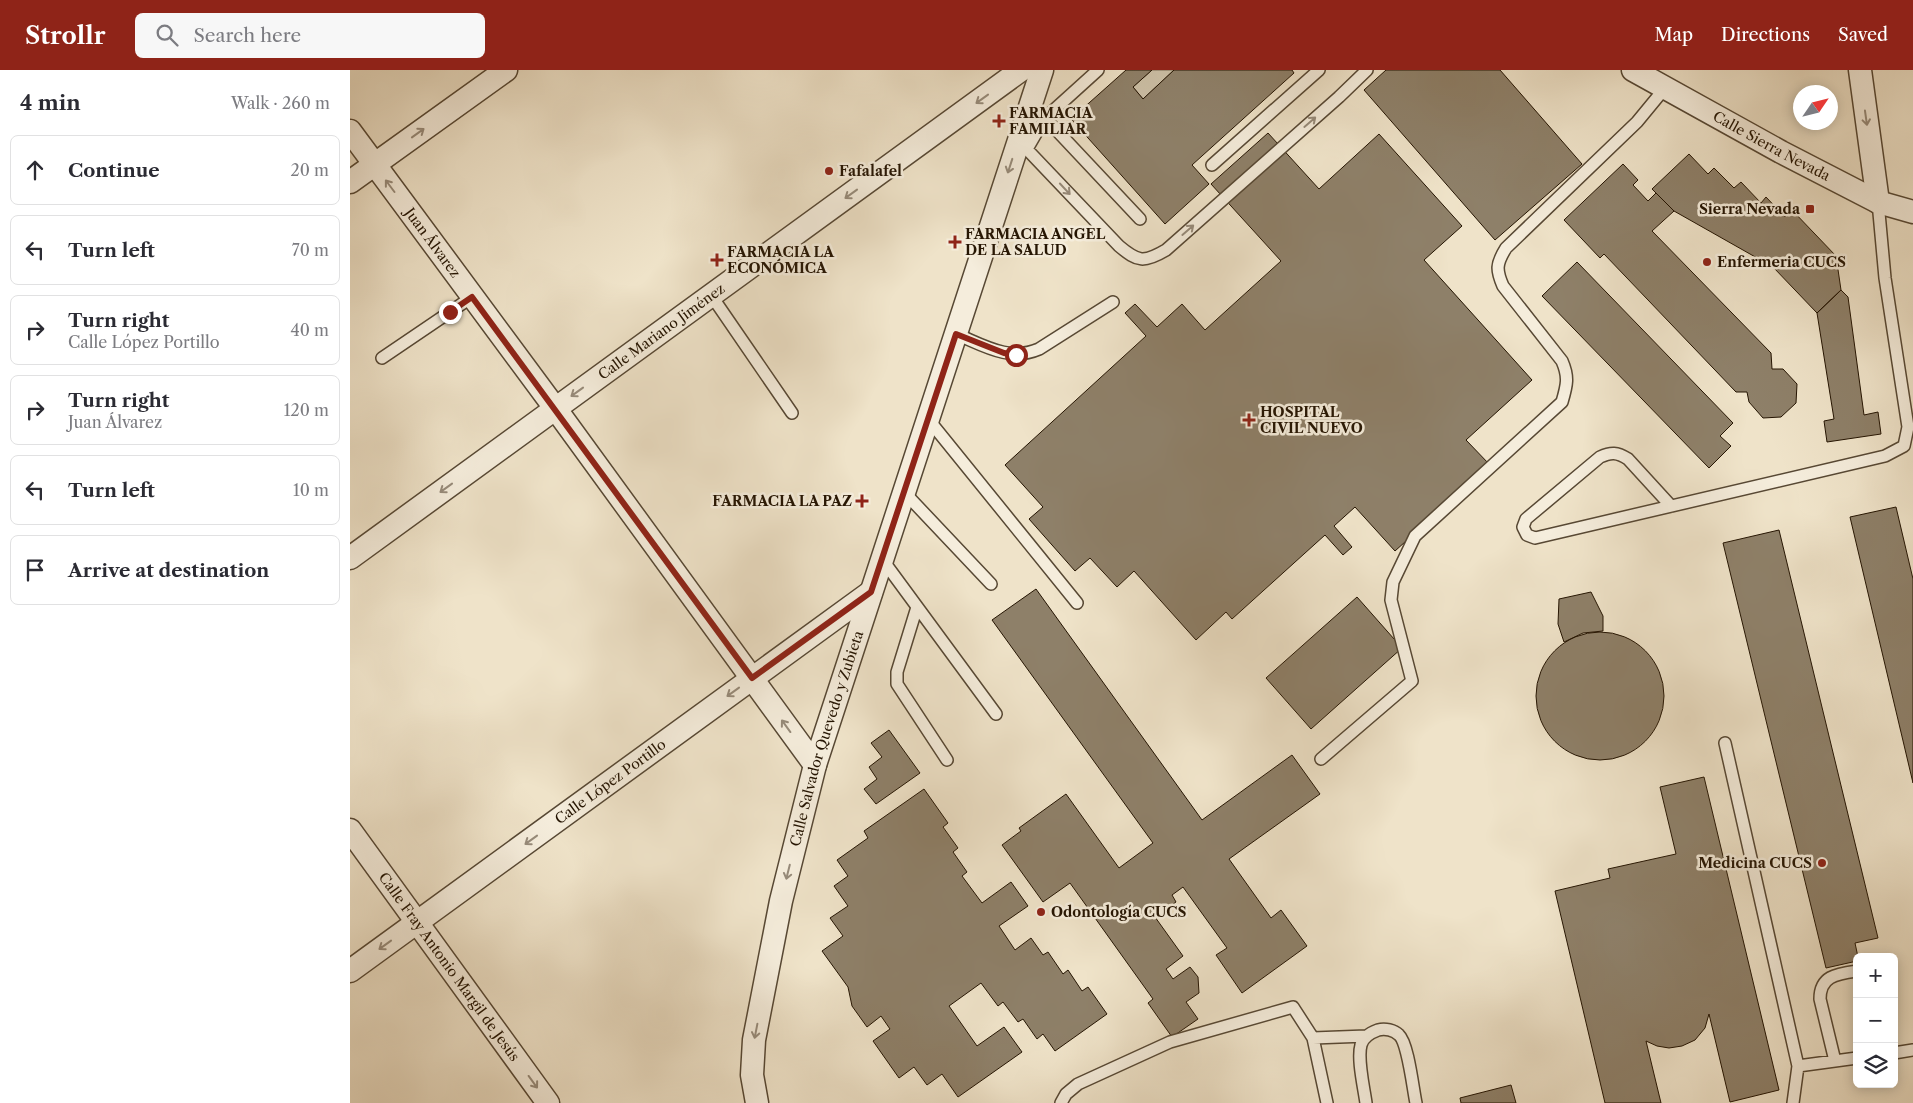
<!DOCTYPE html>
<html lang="en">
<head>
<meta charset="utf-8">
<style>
	:root { --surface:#fff; --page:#f7f7f7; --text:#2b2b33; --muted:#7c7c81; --line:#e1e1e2; --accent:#8f2418 }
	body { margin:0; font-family:"Libre Caslon Text",serif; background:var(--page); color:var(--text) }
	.controls { position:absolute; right:15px; bottom:15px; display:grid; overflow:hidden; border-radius:8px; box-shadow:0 2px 12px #0003 }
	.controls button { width:45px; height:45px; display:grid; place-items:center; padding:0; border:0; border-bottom:1px solid var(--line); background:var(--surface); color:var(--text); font:25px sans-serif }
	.compass { position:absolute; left:1443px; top:15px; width:45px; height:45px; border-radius:50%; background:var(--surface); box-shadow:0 2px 12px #0003; rotate:55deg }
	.stop { position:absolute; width:15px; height:15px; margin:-11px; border:4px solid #8f2418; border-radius:50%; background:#fff }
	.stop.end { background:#8f2418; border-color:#fff; box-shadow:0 1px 5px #0008 }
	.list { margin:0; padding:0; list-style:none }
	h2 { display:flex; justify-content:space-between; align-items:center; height:65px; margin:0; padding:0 20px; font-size:21px }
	h2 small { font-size:16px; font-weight:400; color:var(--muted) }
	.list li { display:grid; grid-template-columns:32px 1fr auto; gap:15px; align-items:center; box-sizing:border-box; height:70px; margin:0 10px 10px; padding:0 10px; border:1px solid var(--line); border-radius:8px }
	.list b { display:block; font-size:19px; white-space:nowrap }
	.list p { margin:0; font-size:16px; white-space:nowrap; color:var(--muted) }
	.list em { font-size:16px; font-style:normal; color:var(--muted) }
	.icon { flex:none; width:28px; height:28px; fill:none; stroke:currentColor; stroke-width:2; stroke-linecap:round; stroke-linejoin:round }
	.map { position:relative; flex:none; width:1563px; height:1033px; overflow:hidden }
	header { display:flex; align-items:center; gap:30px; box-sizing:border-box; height:70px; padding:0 25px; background:var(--accent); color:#fff }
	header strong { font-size:24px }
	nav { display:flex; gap:28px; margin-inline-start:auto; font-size:18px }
	.search { width:350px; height:45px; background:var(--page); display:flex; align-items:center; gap:12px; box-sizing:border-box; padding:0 18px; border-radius:8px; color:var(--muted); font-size:19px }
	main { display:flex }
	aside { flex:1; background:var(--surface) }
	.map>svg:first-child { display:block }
	.green { fill:#ccc0a7; stroke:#786a54 }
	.building { fill:#8e8069; stroke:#241402 }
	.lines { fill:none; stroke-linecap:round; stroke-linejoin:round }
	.service-casing { stroke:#574834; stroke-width:14 }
	.minor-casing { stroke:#574834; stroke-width:25 }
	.service { stroke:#f5eddc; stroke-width:11 }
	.minor { stroke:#f5eddc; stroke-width:22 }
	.oneway { stroke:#978b7a }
	.route { stroke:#8f2418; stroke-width:6 }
	.poi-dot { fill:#8f2418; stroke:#f5eddc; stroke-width:2 }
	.labels { text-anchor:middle; stroke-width:5; stroke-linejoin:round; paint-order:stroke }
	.poi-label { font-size:14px; font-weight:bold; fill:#241402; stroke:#f5eddc; text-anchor:start }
	.street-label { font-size:14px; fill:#241402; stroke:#f5eddc }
</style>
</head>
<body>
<header>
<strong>Strollr</strong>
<div class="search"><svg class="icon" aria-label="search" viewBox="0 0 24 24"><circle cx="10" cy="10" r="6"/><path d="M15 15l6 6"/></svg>Search here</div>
<nav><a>Map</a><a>Directions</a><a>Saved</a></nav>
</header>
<main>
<aside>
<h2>4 min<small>Walk · 260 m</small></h2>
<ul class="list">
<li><svg class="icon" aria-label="ahead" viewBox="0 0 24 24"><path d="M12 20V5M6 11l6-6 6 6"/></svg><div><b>Continue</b></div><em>20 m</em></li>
<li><svg class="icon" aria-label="left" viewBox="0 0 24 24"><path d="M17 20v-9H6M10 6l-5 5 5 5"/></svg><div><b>Turn left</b></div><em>70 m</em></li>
<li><svg class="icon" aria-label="right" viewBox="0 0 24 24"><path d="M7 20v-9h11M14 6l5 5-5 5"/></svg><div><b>Turn right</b><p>Calle López Portillo</p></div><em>40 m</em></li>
<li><svg class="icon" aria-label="right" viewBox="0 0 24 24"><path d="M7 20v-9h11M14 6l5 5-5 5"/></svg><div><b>Turn right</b><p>Juan Álvarez</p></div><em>120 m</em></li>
<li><svg class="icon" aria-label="left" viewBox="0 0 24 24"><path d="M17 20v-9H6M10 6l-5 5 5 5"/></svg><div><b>Turn left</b></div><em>10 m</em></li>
<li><svg class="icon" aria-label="arrive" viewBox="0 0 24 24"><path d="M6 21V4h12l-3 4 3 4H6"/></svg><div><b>Arrive at destination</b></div></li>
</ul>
</aside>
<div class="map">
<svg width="1563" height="1033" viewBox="0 0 1563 1033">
	<rect width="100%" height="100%" fill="#efe3c9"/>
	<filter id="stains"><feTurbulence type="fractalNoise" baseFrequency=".004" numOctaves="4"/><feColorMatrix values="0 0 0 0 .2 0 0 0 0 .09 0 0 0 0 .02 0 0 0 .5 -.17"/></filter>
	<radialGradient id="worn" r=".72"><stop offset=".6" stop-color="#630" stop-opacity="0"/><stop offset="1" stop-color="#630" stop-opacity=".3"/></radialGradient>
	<!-- green -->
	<path class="green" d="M802 0H824L793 29 783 17Z"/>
	<!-- building -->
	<path class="building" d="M776 0H802L783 17 793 29 824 0H942L944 3 842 95 859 114 815 154 721 49Z
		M1036 0H1150L1232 94 1145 170 1014 20Z
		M918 63 969 119 1029 64 1112 156 1074 190 1182 310 1116 370 1140 395 1045 481 1005 437 984 456 1002 477 993 485 975 465 882 549 876 542 846 570 784 501 767 517 740 488 725 501 679 449 693 437 655 395 796 266 775 243 785 234 807 257 832 234 855 260 931 191 861 114Z
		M1339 84 1358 104 1364 98 1384 118 1391 112 1411 133 1416 127 1435 147 1442 140 1486 186 1491 220 1467 243 1423 197 1324 141 1302 119Z
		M1273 94 1288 110 1283 115 1298 131 1306 123 1324 141 1302 161 1421 283 1422 299H1433L1447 314 1446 333 1431 347 1413 348 1399 332 1397 322H1386L1254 184 1250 188 1214 150Z
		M1227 192 1383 353 1370 366 1381 376 1359 398 1192 226Z
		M1491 220 1498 227 1514 345 1528 342 1531 364 1477 372 1474 351 1484 349 1467 243Z
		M1546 437 1563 509V713L1500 447Z
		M1429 460 1528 868 1505 873 1508 887H1507V891L1476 898 1373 473Z
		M686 519 852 750 942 685 970 724 879 789 921 848 931 840 957 876 892 923 866 885 877 878 833 817 822 825 826 832 805 847 833 886 816 899 823 909 840 897 848 907 849 923 836 932 848 949 822 967 798 933 803 929 720 813 693 832 652 775 671 761 669 758 716 724 769 798 803 773 642 550Z
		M1241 522 1253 546V561L1233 563 1214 572 1208 554 1209 529Z
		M1007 527 1052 578 961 659 916 608Z
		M1186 626a64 64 0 1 1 128 0a64 64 0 1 1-128 0Z
		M539 660 570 703 526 734 514 719 527 709 519 697 532 687 521 673Z
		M1354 707 1429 1020 1380 1032 1359 944 1355 958 1345 970 1332 976 1319 978 1307 976 1296 971 1311 1033H1255L1205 821 1260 808 1258 799 1326 784 1310 717Z
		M574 719 598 753 593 757 608 778 603 782 617 802 612 806 632 833 661 812 678 836 649 856 665 880 681 868 693 885 698 882 713 904 718 900 732 921 738 917 757 944 705 981 693 964 687 969 673 949 668 952 653 932 648 936 631 913 599 936 627 976 654 957 672 982 608 1027 592 1004 577 1015 564 997 549 1008 523 971 540 959 531 946 517 957 502 936 498 917 472 881 493 866 480 848 498 836 484 816 498 806 487 790 518 768 514 761Z
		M1161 1015 1166 1033H1111L1110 1028Z"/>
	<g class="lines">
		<defs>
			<path id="service" d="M748 0 695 48 790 149
				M669 71 769 176C788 192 794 193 816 180L989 27 1017 0
				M677 79 695 48
				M862 95 969 0
				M361 225 442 343
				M606 264C633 275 659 292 689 279L763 232
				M32 288 122 227
				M578 349 727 533
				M554 422 641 514
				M1321 436 1278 389C1267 382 1261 382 1250 387L1176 449 1173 457 1177 465 1185 468 1535 386 1554 376 1558 357 1535 208 1528 132
				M532 489 646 644
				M567 537 547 602V614L597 690
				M1375 673 1448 996
				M971 689 1062 611 1041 530 1043 512 1065 466 1212 332C1217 315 1219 307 1212 291L1153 216C1146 200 1146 194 1156 178L1287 52 1315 18
				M963 968 1016 966
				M1544 983 1563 980
				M1485 991 1470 929C1470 906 1486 904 1507 901
				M711 1033 716 1024 728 1014 820 972 943 937 963 968 977 1033
				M1016 1033C1014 1018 1007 989 1011 975 1013 967 1020 963 1028 960 1035 958 1044 960 1049 965 1058 973 1063 1019 1066 1033
				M1443 1033 1448 996 1507 988"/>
			<g id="minor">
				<path id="s1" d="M1283 0 1431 82 1528 132 1563 142"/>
				<path d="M1510 0 1528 132"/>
				<path id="s2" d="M0 61 205 338 465 695"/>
				<path d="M0 112 156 0"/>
				<path id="s3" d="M0 488 671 0"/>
				<path id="s4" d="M0 760 198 1033"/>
				<path id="s5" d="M0 901 521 522"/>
				<path id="s6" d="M407 1033 402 1005 404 970 431 831 465 695 692 0"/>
			</g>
		</defs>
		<!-- service casing -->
		<use href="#service" class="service-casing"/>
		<!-- minor casing -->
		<use href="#minor" class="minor-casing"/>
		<!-- service -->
		<use href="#service" class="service"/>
		<!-- minor -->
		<use href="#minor" class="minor"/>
	</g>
	<!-- one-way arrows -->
	<defs><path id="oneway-shaft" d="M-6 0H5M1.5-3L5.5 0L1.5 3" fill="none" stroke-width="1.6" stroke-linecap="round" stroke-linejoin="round" transform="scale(1.25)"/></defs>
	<g class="oneway">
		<use href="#oneway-shaft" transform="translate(632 29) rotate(144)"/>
		<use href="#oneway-shaft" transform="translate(1516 48) rotate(82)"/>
		<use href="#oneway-shaft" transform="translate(960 52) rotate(-41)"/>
		<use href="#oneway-shaft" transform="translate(68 63) rotate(-36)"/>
		<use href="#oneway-shaft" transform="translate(660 96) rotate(108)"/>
		<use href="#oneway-shaft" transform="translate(40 116) rotate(-127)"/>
		<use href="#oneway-shaft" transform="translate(715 119) rotate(47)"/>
		<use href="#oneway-shaft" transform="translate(501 124) rotate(144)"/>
		<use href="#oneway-shaft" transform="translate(838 160) rotate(-41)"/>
		<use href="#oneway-shaft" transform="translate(227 322) rotate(144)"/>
		<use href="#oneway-shaft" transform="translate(96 418) rotate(144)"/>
		<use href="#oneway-shaft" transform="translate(383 622) rotate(144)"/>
		<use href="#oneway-shaft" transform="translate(436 656) rotate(-126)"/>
		<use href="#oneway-shaft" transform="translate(181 770) rotate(144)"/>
		<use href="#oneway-shaft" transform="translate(438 802) rotate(104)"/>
		<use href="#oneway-shaft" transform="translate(35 875) rotate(144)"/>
		<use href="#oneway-shaft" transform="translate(406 961) rotate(101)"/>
		<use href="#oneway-shaft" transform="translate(183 1012) rotate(54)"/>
	</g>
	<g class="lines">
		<!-- route -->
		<path class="route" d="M100 242 122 227 402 608 521 522 606 264 654 283 666 285"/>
	</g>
	<!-- markers -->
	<g class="poi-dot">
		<path d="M646.5 43.5h5v5h5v5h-5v5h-5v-5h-5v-5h5z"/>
		<circle cx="479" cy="101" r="5"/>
		<rect x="1455" y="134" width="10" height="10" rx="2.5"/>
		<path d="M602.5 164.5h5v5h5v5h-5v5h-5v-5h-5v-5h5z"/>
		<path d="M364.5 182.5h5v5h5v5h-5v5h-5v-5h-5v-5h5z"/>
		<circle cx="1357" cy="192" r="5"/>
		<path d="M896.5 342.5h5v5h5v5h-5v5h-5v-5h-5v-5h5z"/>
		<path d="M509.5 423.5h5v5h5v5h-5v5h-5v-5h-5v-5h5z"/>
		<circle cx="1472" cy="793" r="5"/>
		<circle cx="691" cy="842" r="5"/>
	</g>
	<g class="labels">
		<!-- poi labels -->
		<g class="poi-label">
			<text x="659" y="48">FARMACIA<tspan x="659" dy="16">FAMILIAR</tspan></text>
			<text x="489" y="106">Fafalafel</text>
			<text x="1450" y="144" text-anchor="end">Sierra Nevada</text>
			<text x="615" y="169">FARMACIA ANGEL<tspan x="615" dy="16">DE LA SALUD</tspan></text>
			<text x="377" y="187">FARMACIA LA<tspan x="377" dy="16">ECONÓMICA</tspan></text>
			<text x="1367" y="197">Enfermeria CUCS</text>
			<text x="910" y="347">HOSPITAL<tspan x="910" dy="16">CIVIL NUEVO</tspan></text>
			<text x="502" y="436" text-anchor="end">FARMACIA LA PAZ</text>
			<text x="1462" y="798" text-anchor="end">Medicina CUCS</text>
			<text x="701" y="847">Odontología CUCS</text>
		</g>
		<!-- street labels -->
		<g class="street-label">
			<text dy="5" stroke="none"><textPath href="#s1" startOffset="158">Calle Sierra Nevada</textPath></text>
			<text dy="5" stroke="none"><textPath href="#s2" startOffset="139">Juan Álvarez</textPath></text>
			<text dy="5" stroke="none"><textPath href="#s3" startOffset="385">Calle Mariano Jiménez</textPath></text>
			<text dy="5" stroke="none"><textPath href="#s6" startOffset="374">Calle Salvador Quevedo y Zubieta</textPath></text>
			<text dy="5" stroke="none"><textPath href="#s5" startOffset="322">Calle López Portillo</textPath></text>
			<text dy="5" stroke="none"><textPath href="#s4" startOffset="169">Calle Fray Antonio Margil de Jesús</textPath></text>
		</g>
	</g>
	<rect width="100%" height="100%" filter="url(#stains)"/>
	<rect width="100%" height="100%" fill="url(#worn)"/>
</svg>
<div class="controls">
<button>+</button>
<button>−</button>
<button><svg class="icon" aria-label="layers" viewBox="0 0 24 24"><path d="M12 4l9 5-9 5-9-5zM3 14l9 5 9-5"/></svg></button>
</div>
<svg class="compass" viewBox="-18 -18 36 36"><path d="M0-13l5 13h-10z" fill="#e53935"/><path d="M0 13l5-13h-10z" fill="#7c7c81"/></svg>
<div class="stop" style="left:666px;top:285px"></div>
<div class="stop end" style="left:100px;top:242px"></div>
</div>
</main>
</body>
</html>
